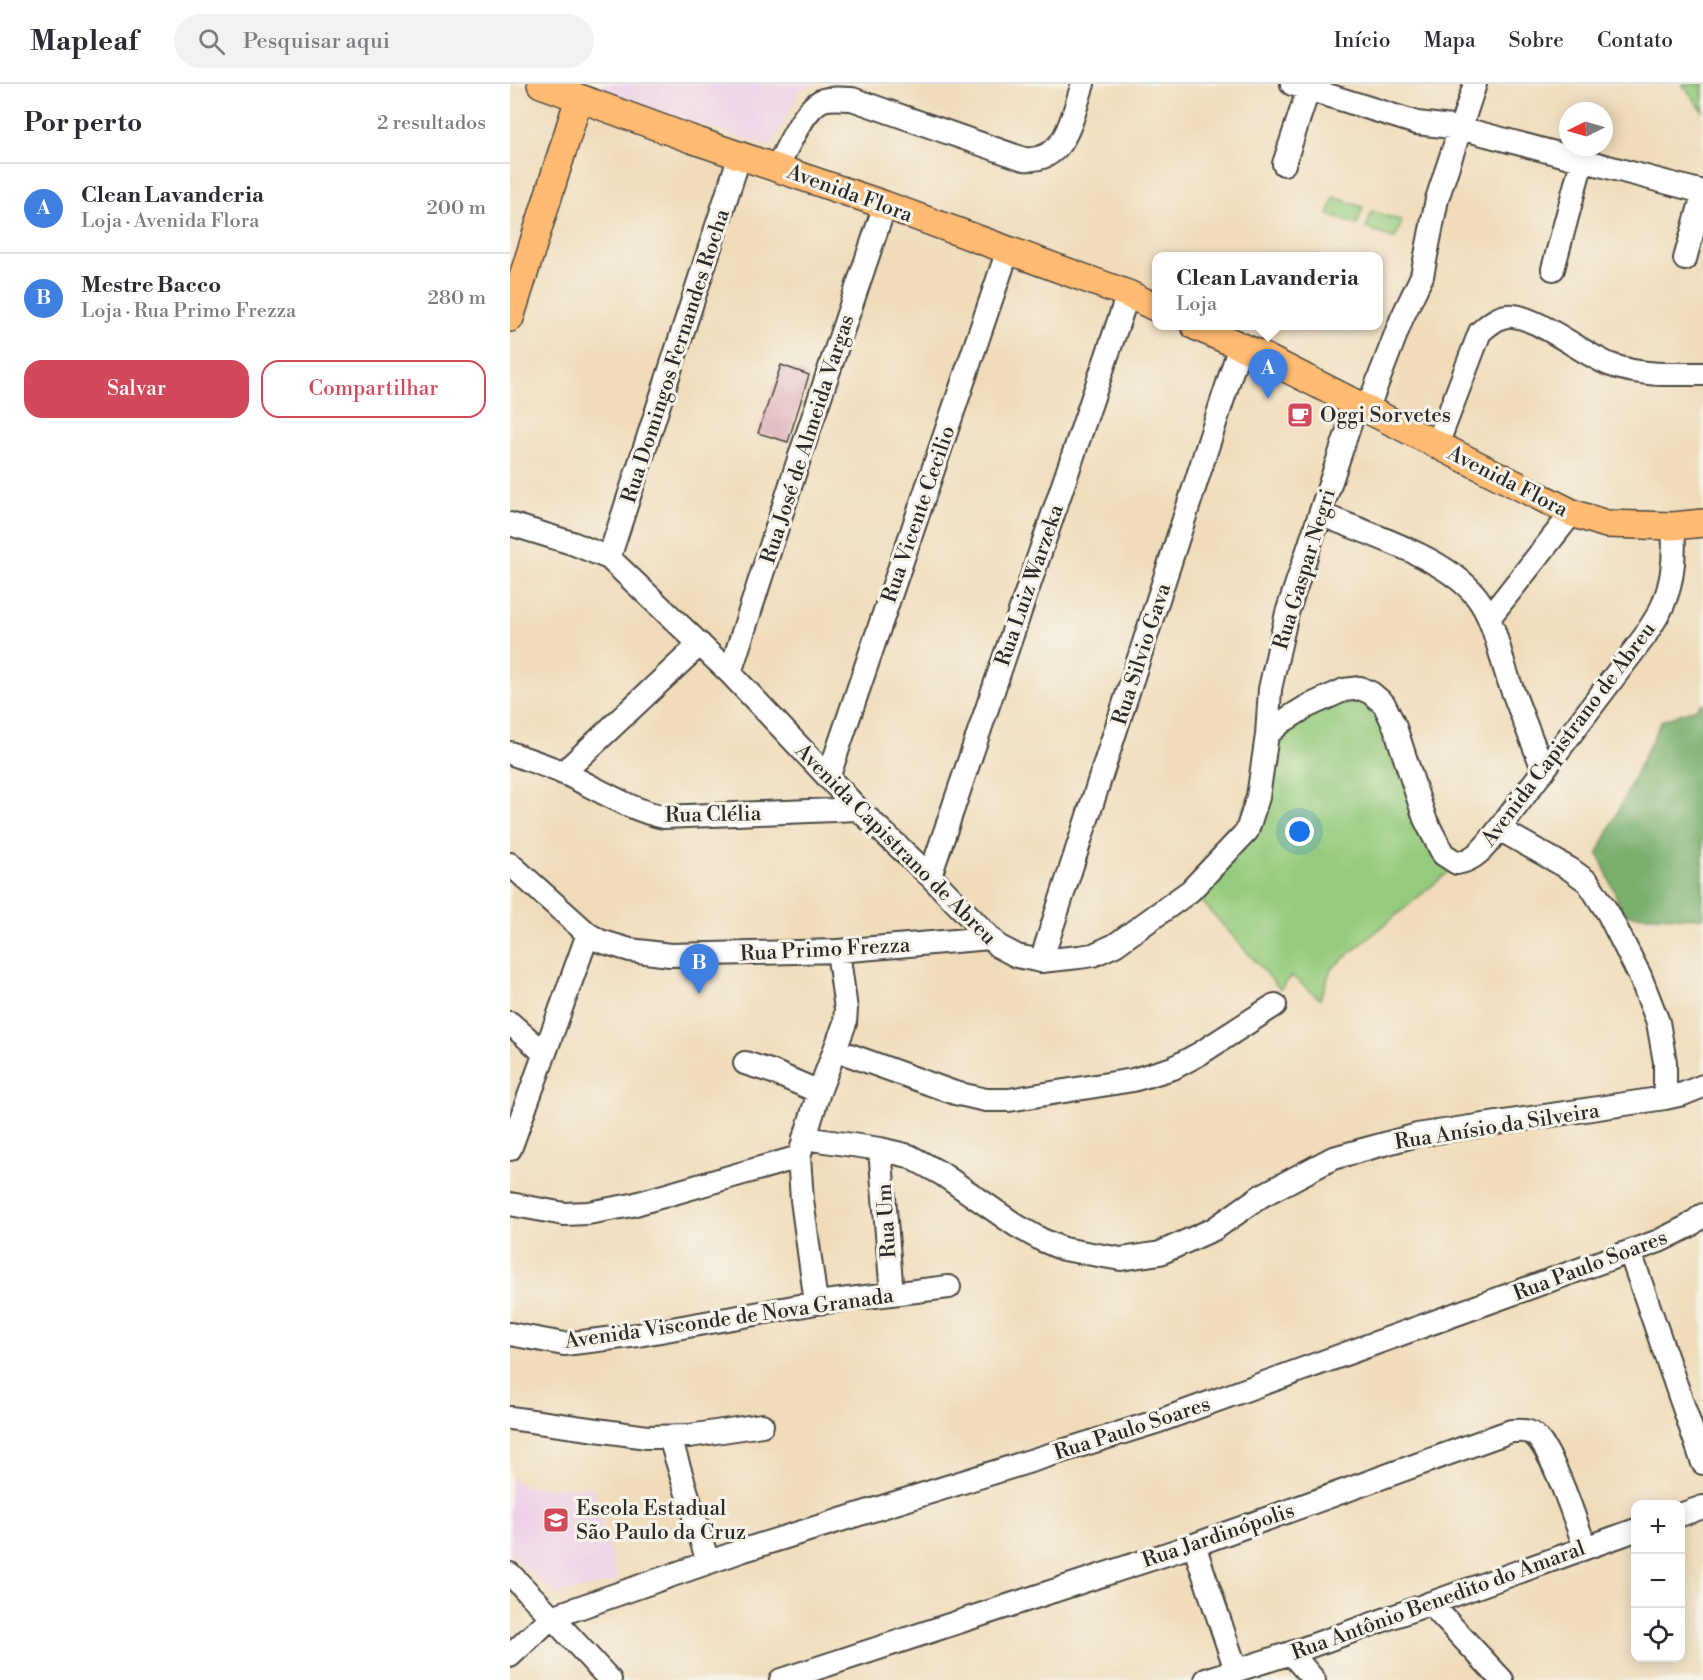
<!DOCTYPE html>
<html lang="pt">
<head>
<meta charset="utf-8">
<style>
	:root { --surface:#fff; --page:#f2f2f3; --text:#2b2b33; --muted:#7c7c81; --line:#e1e1e2; --accent:#d1495b }
	body { margin:0; font-family:"Libre Bodoni",serif; background:var(--page); color:var(--text) }
	.controls { position:absolute; right:18px; bottom:18px; display:grid; overflow:hidden; border-radius:12px; box-shadow:0 3px 15px #0003 }
	.controls button { width:54px; height:54px; display:grid; place-items:center; padding:0; border:0; border-bottom:2px solid var(--line); background:var(--surface); color:var(--text); font:30px sans-serif }
	.compass { position:absolute; left:1049px; top:18px; width:54px; height:54px; border-radius:50%; background:var(--surface); box-shadow:0 3px 15px #0003; rotate:265deg }
	.you { position:absolute; left:790px; top:748px; width:21px; height:21px; margin:-15px; border:4px solid #fff; border-radius:50%; background:#1a73e8; box-shadow:0 0 0 9px #1a73e833 }
	.badge { display:grid; place-items:center; width:39px; height:39px; border-radius:50%; background:var(--accent); color:#fff; font-size:20px; font-weight:700 }
	.pin { position:absolute; translate:-50% -50px; filter:drop-shadow(0 2px 3px #0008) }
	.pin::after { content:''; position:absolute; top:32px; width:21px; height:18px; background:inherit; clip-path:polygon(0 0,100% 0,50% 100%) }
	.popup { position:absolute; left:642px; top:168px; width:231px; height:78px; box-sizing:border-box; display:grid; place-content:center; border-radius:12px; background:var(--surface); filter:drop-shadow(0 2px 4px #0005); font-size:20px; white-space:nowrap; color:var(--muted) }
	.popup b { font-size:22px; color:var(--text) }
	.popup::after { content:''; position:absolute; left:50%; top:100%; margin-left:-12px; border:12px solid transparent; border-top-color:var(--surface) }
	.list { margin:0; padding:0; list-style:none }
	h2 { display:flex; justify-content:space-between; align-items:center; height:78px; margin:0; padding:0 24px; font-size:26px }
	h2 small { font-size:20px; font-weight:400; color:var(--muted) }
	.list li { display:grid; grid-template-columns:39px 1fr auto; gap:18px; align-items:center; box-sizing:border-box; height:90px; padding:0 24px; border-top:2px solid var(--line) }
	.list b { display:block; font-size:22px; white-space:nowrap }
	.list p { margin:0; font-size:20px; white-space:nowrap; color:var(--muted) }
	.list em { font-size:20px; font-style:normal; color:var(--muted) }
	.actions { display:flex; gap:12px; padding:18px 24px }
	.actions a { flex:1; padding:14px 0; border:2px solid var(--accent); border-radius:18px; text-align:center; font-size:21px; color:var(--accent) }
	.actions .main { background:var(--accent); color:#fff }
	.icon { flex:none; width:33px; height:33px; fill:none; stroke:currentColor; stroke-width:2; stroke-linecap:round; stroke-linejoin:round }
	.map { position:relative; flex:none; width:1193px; height:1596px; overflow:hidden }
	header { display:flex; align-items:center; gap:36px; box-sizing:border-box; height:84px; padding:0 30px; background:var(--surface); border-bottom:2px solid var(--line) }
	header strong { font-size:28px }
	nav { display:flex; gap:33px; margin-inline-start:auto; font-size:21px }
	.search { width:420px; height:54px; background:var(--page); display:flex; align-items:center; gap:15px; box-sizing:border-box; padding:0 21px; border-radius:33px; color:var(--muted); font-size:22px }
	main { display:flex }
	aside { flex:1; background:var(--surface) }
	.map>svg:first-child { display:block }
	.built { fill:#eed0e7 }
	.green { fill:#95cb7d; stroke:#607b54; stroke-width:1.5 }
	.forest { fill:#78af6c; stroke:#526d4c; stroke-width:1.5 }
	.building { fill:#d69aac }
	.lines { fill:none; stroke-linecap:round; stroke-linejoin:round }
	.minor-casing { stroke:#494640; stroke-width:26 }
	.major-casing { stroke:#494640; stroke-width:30 }
	.minor { stroke:#fff; stroke-width:22 }
	.major { stroke:#ffbb71; stroke-width:27 }
	.labels { text-anchor:middle; stroke-width:6; stroke-linejoin:round; paint-order:stroke }
	.street-label { font-size:21px; fill:#2b2b2b; stroke:#f7f3e8 }
	.poi-label { font-size:21px; fill:#2b2b2b; stroke:#f7f3e8; text-anchor:start }
</style>
</head>
<body>
<header>
<strong>Mapleaf</strong>
<div class="search"><svg class="icon" aria-label="search" viewBox="0 0 24 24"><circle cx="10" cy="10" r="6"/><path d="M15 15l6 6"/></svg>Pesquisar aqui</div>
<nav><a>Início</a><a>Mapa</a><a>Sobre</a><a>Contato</a></nav>
</header>
<main>
<aside>
<h2>Por perto<small>2 resultados</small></h2>
<ul class="list">
<li><span class="badge" style="background:#3f7fe0">A</span><div><b>Clean Lavanderia</b><p>Loja · Avenida Flora</p></div><em>200 m</em></li>
<li><span class="badge" style="background:#3f7fe0">B</span><div><b>Mestre Bacco</b><p>Loja · Rua Primo Frezza</p></div><em>280 m</em></li>
</ul>
<div class="actions"><a class="main">Salvar</a><a>Compartilhar</a></div>
</aside>
<div class="map">
<svg width="1193" height="1596" viewBox="0 0 1193 1596">
	<rect width="100%" height="100%" fill="#f7f3e8"/>
	<filter id="ink" filterUnits="userSpaceOnUse"><feTurbulence type="fractalNoise" baseFrequency=".0167" numOctaves="2"/><feDisplacementMap in="SourceGraphic" scale="12" xChannelSelector="R" yChannelSelector="G"/><feConvolveMatrix kernelMatrix="1 2 1 2 8 2 1 2 1" color-interpolation-filters="sRGB"/></filter>
	<filter id="wash" filterUnits="userSpaceOnUse"><feTurbulence type="fractalNoise" baseFrequency=".008" numOctaves="4" result="noise"/><feDisplacementMap in="SourceGraphic" scale="24" xChannelSelector="R" yChannelSelector="G"/><feGaussianBlur stdDeviation="1.35" result="paint"/><feColorMatrix in="noise" values="0 0 0 0 0 0 0 0 0 0 0 0 0 0 0 0 0 1.4 0 .05"/><feComposite in="paint" operator="in"/></filter>
	<g filter="url(#wash)">
		<rect width="100%" height="100%" fill="#f0dcba"/>
		<!-- built -->
		<path class="built" d="M91 0H310L290 5 262 63 98 12Z
			M0 1394 16 1403H83L108 1497 46 1511 0 1470Z"/>
		<!-- green -->
		<path class="green" d="M1172 0H1193V27Z
			M824 113 853 123 847 141 818 131Z
			M862 127 892 137 885 155 856 144Z
			M827 612 860 614 941 786 821 885 810 915 782 892 770 905 687 812 712 781 759 661Z"/>
		<!-- forest -->
		<path class="forest" d="M1193 619V834L1114 831 1088 769 1151 637 1184 625Z"/>
		<g id="blocks">
			<!-- building -->
			<path class="building" d="M271 281 299 291 278 358 248 349Z"/>
		</g>
	</g>
	<g filter="url(#ink)">
		<use href="#blocks" fill-opacity="0" stroke="#494640" stroke-width="1.5"/>
		<g class="lines">
			<defs>
				<path id="minor" d="M782 0 907 39 950 44 1193 108
					M774 80 800 0
					M267 83C277 65 294 23 313 16 322 13 333 15 342 15L514 75C557 79 562 31 573 0
					M1175 175 1193 111
					M1043 185 1072 77
					M857 326 892 234 912 192 927 115 965 0
					M927 361 970 248C978 241 987 233 997 232 1024 229 1073 271 1101 281 1131 292 1162 290 1193 290
					M810 430C856 449 935 473 966 512 985 536 989 570 999 597 1010 627 1022 657 1034 687
					M0 440 62 459 99 474 220 589 348 725 420 792 488 862 507 872 531 877 569 873 583 871 605 861 680 807 737 747 748 713 757 651 760 605 777 529 846 322
					M99 474 230 71
					M979 534 1062 429
					M220 589 290 372 375 121
					M757 651 772 638 796 623 834 606 850 604 861 609 874 620 885 643 915 735 933 770 947 779C967 776 977 760 989 745L1135 552C1141 541 1150 530 1154 518 1164 494 1165 467 1163 442
					M0 669C19 676 38 682 56 690 88 705 120 726 154 733L348 725
					M53 689 190 560
					M318 694 498 166
					M989 745 1060 785 1078 798 1098 829 1130 892 1148 938 1155 978V1014
					M0 780 78 850 90 857 120 866 160 871 328 867 480 854
					M420 792 618 210
					M531 877 730 262
					M0 939 34 969
					M326 966 445 1009 476 1016H499L623 996 663 984 689 970 765 921
					M235 979 263 988 309 1008
					M294 1054 370 1065 399 1072 432 1090 507 1142 532 1156 553 1165 611 1175 650 1169 704 1145 751 1112 823 1074 907 1051 1155 1014 1173 1010 1193 1002
					M0 1065 78 850
					M370 1065 382 1210
					M0 1120 54 1130 78 1129 122 1121 289 1073
					M1120 1168 1193 1379
					M306 1219 292 1116 289 1073 309 1008 335 939 336 925 328 867
					M0 1250 54 1260 80 1257 128 1251 306 1219 439 1203
					M0 1334 137 1353 179 1352 252 1341
					M160 1354 198 1478
					M1170 1431 1193 1423
					M684 1461 726 1586
					M0 1490 42 1533 100 1596
					M920 1519 992 1596
					M781 1569 804 1596
					M0 1572 42 1533 234 1466 649 1337 1149 1157 1179 1142 1193 1131
					M271 1596 684 1461 1001 1347C1006 1347 1014 1346 1019 1348 1039 1353 1067 1442 1075 1463
					M696 1596 781 1569 1126 1446"/>
				<path id="major" d="M31 0 181 55 375 121 618 210 647 224
					M0 234 69 14
					M685 242 746 269 1062 429 1096 440 1163 442 1193 439"/>
			</defs>
			<!-- minor casing -->
			<use href="#minor" class="minor-casing"/>
			<!-- major casing -->
			<use href="#major" class="major-casing"/>
			<!-- minor -->
			<use href="#minor" class="minor"/>
			<!-- major -->
			<use href="#major" class="major"/>
		</g>
	</g>
	<!-- icons -->
	<defs>
		<symbol id="cafe-square" viewBox="-11 -11 22 22"><rect x="-9" y="-9" width="18" height="18" rx="4" fill="#d1495b" stroke="#f7f3e8"/><path d="M-5.5-4.5H6V0H3Q3 3.5 0 3.5H-2.5Q-5.5 3.5-5.5 0ZM3-3.2v2h1.7v-2ZM-6 4.5H4V6H-6Z" fill="#fff"/></symbol>
		<symbol id="school-square" viewBox="-11 -11 22 22"><rect x="-9" y="-9" width="18" height="18" rx="4" fill="#d1495b" stroke="#f7f3e8"/><path d="M0-5L7-2L0 1L-7-2ZM-4 1L0 2.5L4 1V4Q0 6-4 4Z" fill="#fff"/></symbol>
	</defs>
	<g fill-rule="evenodd">
		<use href="#cafe-square" x="775" y="316" width="30" height="30"/>
		<use href="#school-square" x="31" y="1421" width="30" height="30"/>
	</g>
	<g class="labels">
		<!-- street labels -->
		<g class="street-label">
			<text transform="translate(340 109) rotate(20)" y="7">Avenida Flora</text>
			<text transform="translate(165 272) rotate(-72)" y="7">Rua Domingos Fernandes Rocha</text>
			<text transform="translate(297 355) rotate(-72)" y="7">Rua José de Almeida Vargas</text>
			<text transform="translate(998 397) rotate(27)" y="7">Avenida Flora</text>
			<text transform="translate(408 430) rotate(-71)" y="7">Rua Vicente Cecilio</text>
			<text transform="translate(794 485) rotate(-73)" y="7">Rua Gaspar Negri</text>
			<text transform="translate(519 501) rotate(-71)" y="7">Rua Luiz Warzeka</text>
			<text transform="translate(631 570) rotate(-72)" y="7">Rua Silvio Gava</text>
			<text transform="translate(1058 650) rotate(-53)" y="7">Avenida Capistrano de Abreu</text>
			<text transform="translate(203 730) rotate(-1)" y="7">Rua Clélia</text>
			<text transform="translate(386 760) rotate(45)" y="7">Avenida Capistrano de Abreu</text>
			<text transform="translate(315 865) rotate(-3)" y="7">Rua Primo Frezza</text>
			<text transform="translate(987 1042) rotate(-9)" y="7">Rua Anísio da Silveira</text>
			<text transform="translate(376 1137) rotate(-94)" y="7">Rua Um</text>
			<text transform="translate(1080 1181) rotate(-21)" y="7">Rua Paulo Soares</text>
			<text transform="translate(219 1234) rotate(-8)" y="7">Avenida Visconde de Nova Granada</text>
			<text transform="translate(622 1344) rotate(-18)" y="7">Rua Paulo Soares</text>
			<text transform="translate(708 1451) rotate(-19)" y="7">Rua Jardinópolis</text>
			<text transform="translate(928 1516) rotate(-20)" y="7">Rua Antônio Benedito do Amaral</text>
		</g>
		<!-- poi labels -->
		<g class="poi-label">
			<text x="810" y="338">Oggi Sorvetes</text>
			<text x="66" y="1431">Escola Estadual<tspan x="66" dy="24">São Paulo da Cruz</tspan></text>
		</g>
	</g>
</svg>
<div class="controls">
<button>+</button>
<button>−</button>
<button><svg class="icon" aria-label="locate" viewBox="0 0 24 24"><circle cx="12" cy="12" r="6"/><path d="M12 2v4M12 18v4M2 12h4M18 12h4"/></svg></button>
</div>
<svg class="compass" viewBox="-18 -18 36 36"><path d="M0-13l5 13h-10z" fill="#e53935"/><path d="M0 13l5-13h-10z" fill="#7c7c81"/></svg>
<div class="you"></div>
<div class="pin badge" style="left:758px;top:315px;background:#3f7fe0">A</div>
<div class="popup"><b>Clean Lavanderia</b>Loja</div>
<div class="pin badge" style="left:189px;top:910px;background:#3f7fe0">B</div>
</div>
</main>
</body>
</html>
